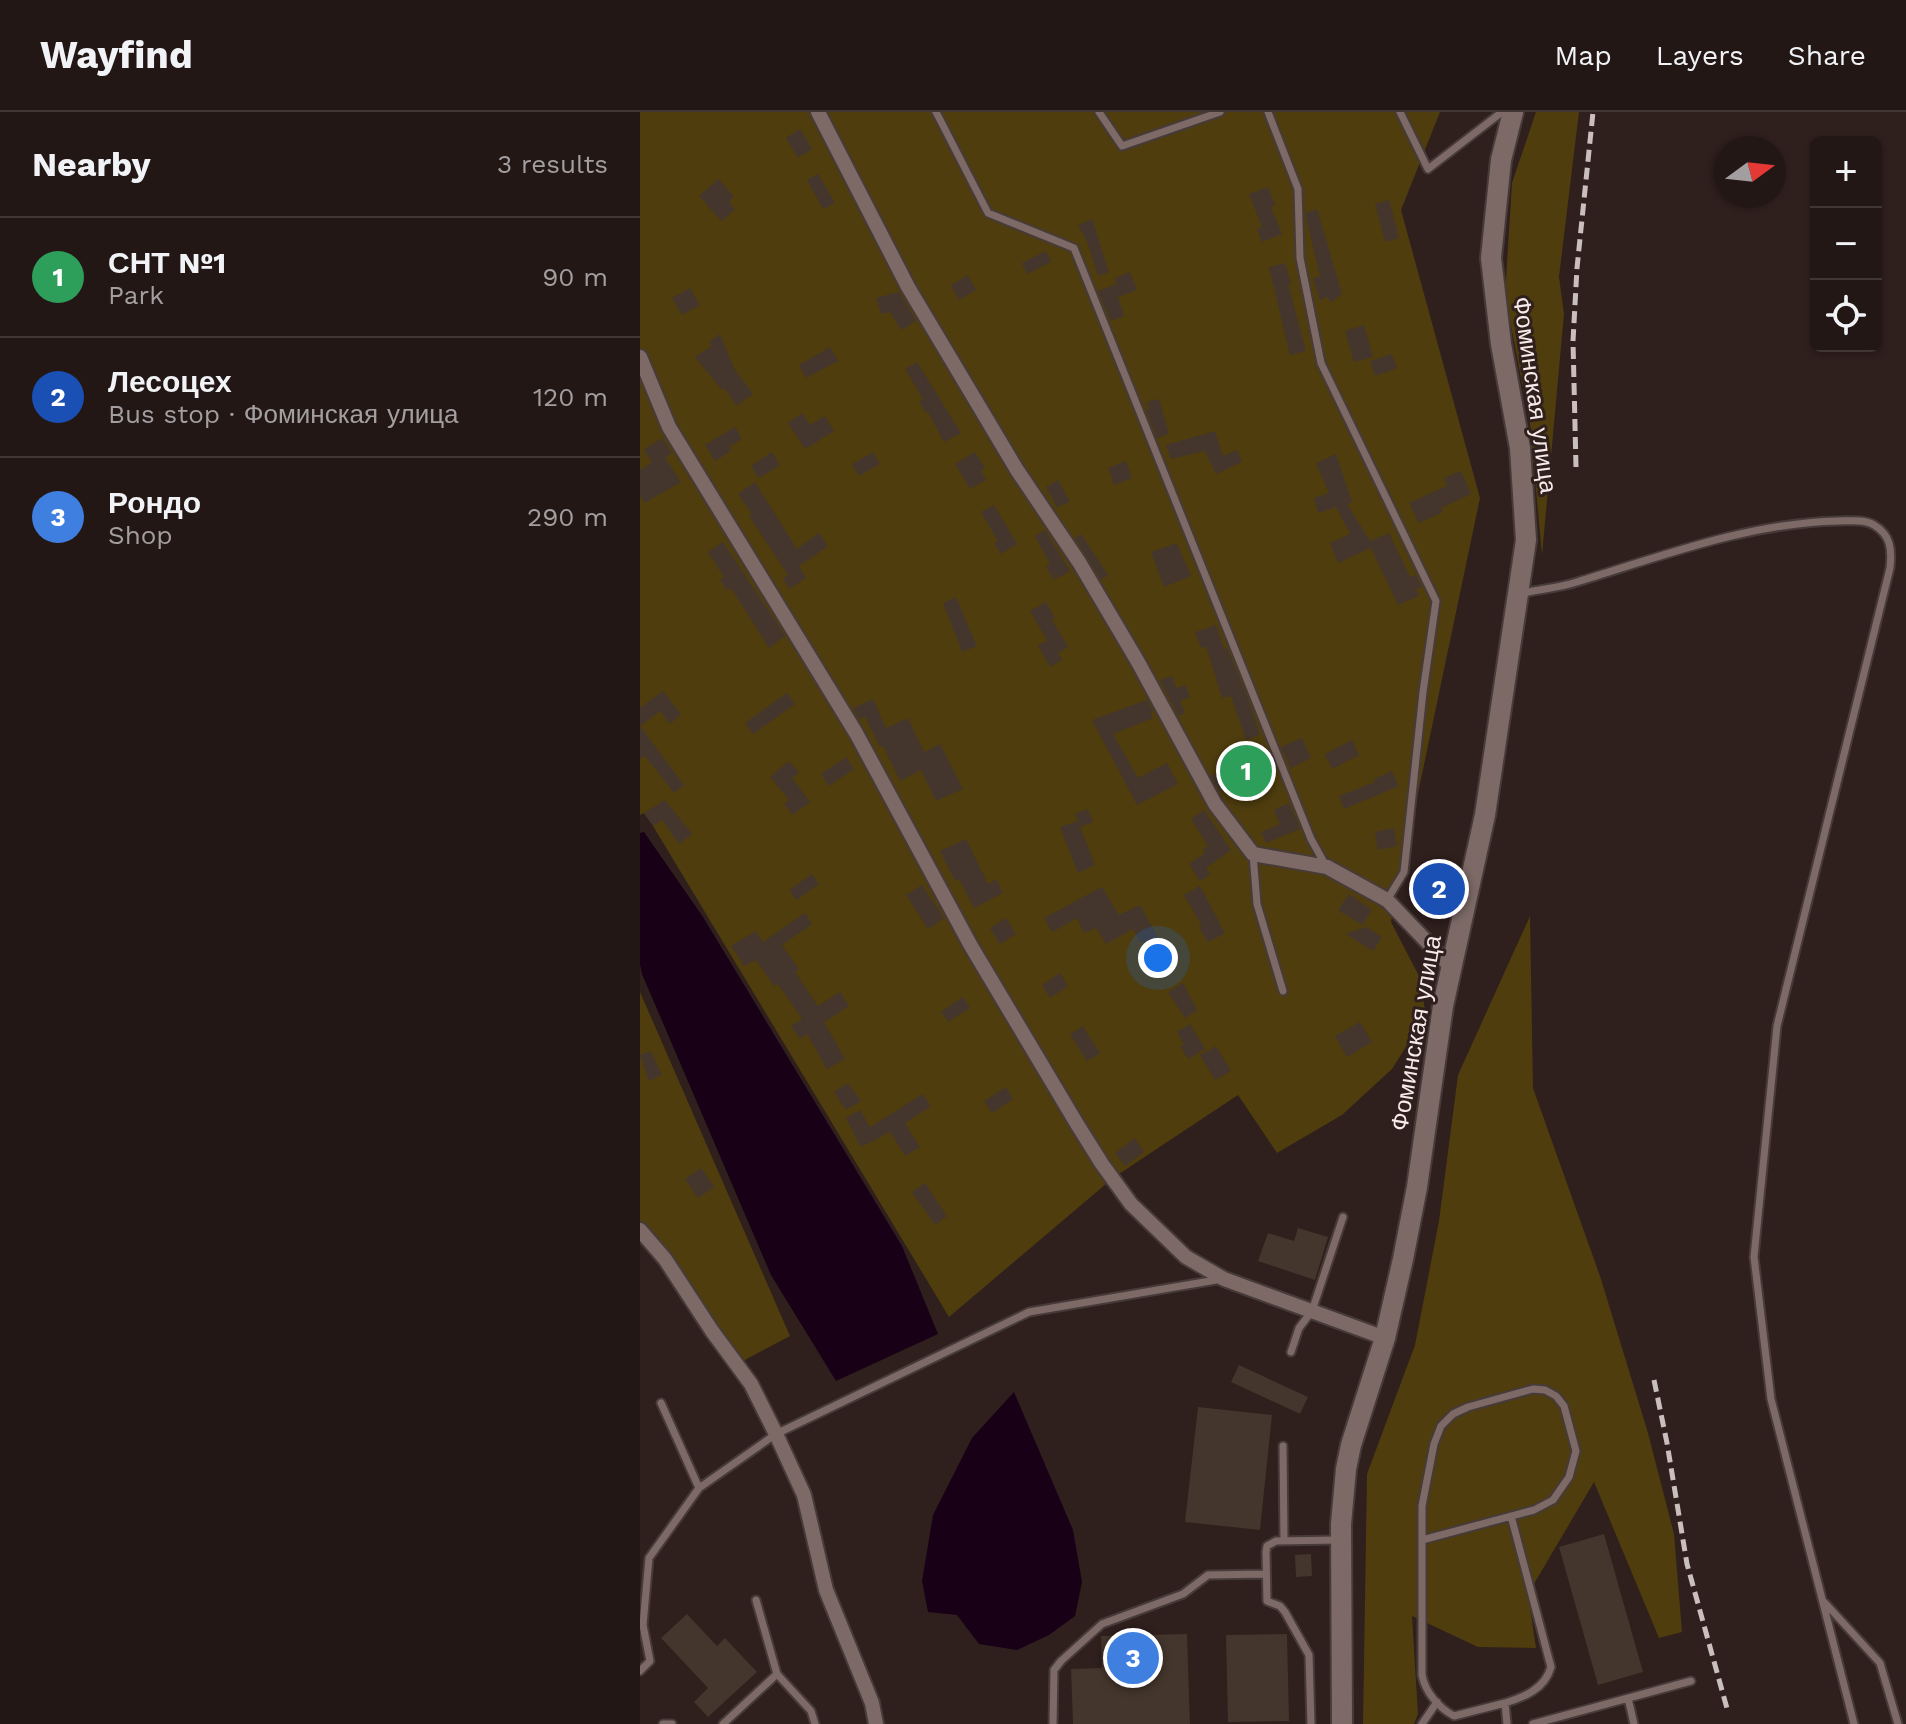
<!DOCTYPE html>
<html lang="en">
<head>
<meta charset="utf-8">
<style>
	:root { --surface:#231716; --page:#2b201f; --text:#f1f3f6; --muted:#a39fa1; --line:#403635; --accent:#0b8043 }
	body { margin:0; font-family:"Work Sans",sans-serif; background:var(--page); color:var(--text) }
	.controls { position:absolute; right:24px; top:24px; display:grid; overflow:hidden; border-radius:12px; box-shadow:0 2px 6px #0004 }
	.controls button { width:72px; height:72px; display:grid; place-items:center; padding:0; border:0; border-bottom:2px solid var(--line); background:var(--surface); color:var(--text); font:40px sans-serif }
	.compass { position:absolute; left:1074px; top:24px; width:72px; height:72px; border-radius:50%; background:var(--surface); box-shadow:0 2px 6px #0004; rotate:75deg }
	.you { position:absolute; left:518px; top:846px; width:28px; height:28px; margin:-20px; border:6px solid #fff; border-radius:50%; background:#1a73e8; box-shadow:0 0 0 12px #1a73e833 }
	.badge { display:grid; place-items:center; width:52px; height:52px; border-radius:50%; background:var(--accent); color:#fff; font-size:26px; font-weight:700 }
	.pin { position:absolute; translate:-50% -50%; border:4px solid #fff; box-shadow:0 2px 8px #0006 }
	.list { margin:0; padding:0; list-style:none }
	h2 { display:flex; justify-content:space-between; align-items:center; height:104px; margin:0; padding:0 32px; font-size:34px }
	h2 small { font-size:26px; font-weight:400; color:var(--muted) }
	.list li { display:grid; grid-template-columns:52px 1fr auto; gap:24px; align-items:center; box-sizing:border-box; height:120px; padding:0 32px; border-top:2px solid var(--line) }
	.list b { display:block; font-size:30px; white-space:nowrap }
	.list p { margin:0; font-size:26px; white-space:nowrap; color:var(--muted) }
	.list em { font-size:26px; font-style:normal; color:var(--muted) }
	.icon { flex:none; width:44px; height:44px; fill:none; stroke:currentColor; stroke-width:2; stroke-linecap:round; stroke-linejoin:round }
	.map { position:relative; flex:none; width:1266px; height:1612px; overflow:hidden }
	header { display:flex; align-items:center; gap:48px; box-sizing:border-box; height:112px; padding:0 40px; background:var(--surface); border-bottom:2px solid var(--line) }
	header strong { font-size:38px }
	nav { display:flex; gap:44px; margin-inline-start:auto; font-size:28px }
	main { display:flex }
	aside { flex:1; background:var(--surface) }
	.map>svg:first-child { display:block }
	.green { fill:#4f3d0e }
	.water { fill:#180017 }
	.building { fill:#44362c }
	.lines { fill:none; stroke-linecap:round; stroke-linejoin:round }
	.lane-casing { stroke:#473b39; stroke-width:11 }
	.street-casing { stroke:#473b39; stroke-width:18 }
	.secondary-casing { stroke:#473b39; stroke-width:24 }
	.lane { stroke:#7d6a67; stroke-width:7 }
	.street { stroke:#7d6a67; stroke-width:14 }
	.secondary { stroke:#7d6a67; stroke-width:20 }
	.rail { stroke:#cbbfbd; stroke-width:5; stroke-dasharray:12 6; stroke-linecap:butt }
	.labels { text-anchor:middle; stroke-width:6; stroke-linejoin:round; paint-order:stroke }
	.street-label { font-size:24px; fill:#f6ebe9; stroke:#2f1f1d }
</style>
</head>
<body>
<header>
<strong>Wayfind</strong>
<nav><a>Map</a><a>Layers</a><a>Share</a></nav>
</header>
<main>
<aside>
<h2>Nearby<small>3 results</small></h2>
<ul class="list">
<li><span class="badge" style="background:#2e9e5b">1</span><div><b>СНТ №1</b><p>Park</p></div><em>90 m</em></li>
<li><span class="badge" style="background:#1a4fb4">2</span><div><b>Лесоцех</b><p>Bus stop · Фоминская улица</p></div><em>120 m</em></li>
<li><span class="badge" style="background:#3f7fe0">3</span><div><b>Рондо</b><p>Shop</p></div><em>290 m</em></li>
</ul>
</aside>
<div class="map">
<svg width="1266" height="1612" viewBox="0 0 1266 1612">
	<rect width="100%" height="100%" fill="#2f1f1d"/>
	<!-- green -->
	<path class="green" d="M0 0H800L761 98 840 386 751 810 779 864 786 903 752 957 702 1003 637 1041 598 983 473 1066 309 1205 13 714 4 701 0 703Z
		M896 0H939L919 165 924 202 902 443 890 312 865 183 872 71Z
		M890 804 893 976 961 1167 1008 1321 1034 1422 1042 1520 1019 1526 954 1370 888 1482 896 1536 838 1535 772 1504 778 1602 774 1612H723L727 1362 775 1233 799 1109 818 963Z
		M0 880 150 1224 101 1250 0 1118Z"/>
	<!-- water -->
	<path class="water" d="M4 720 63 805 262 1134 298 1222 196 1269 131 1163 2 862 0 853V721Z
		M374 1280 433 1418 442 1470 435 1504 409 1523 377 1538 339 1532 317 1503 288 1500 282 1469 293 1403 332 1326Z"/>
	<!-- building -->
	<path class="building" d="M160 17 172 37 158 46 146 26Z
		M178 62 195 91 183 97 167 68Z
		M79 67 94 85 89 89 95 98 81 109 59 84Z
		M628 75 635 93 631 95 642 122 622 130 617 117 622 115 609 82Z
		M749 88 759 126 745 130 735 92Z
		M677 97 702 182 690 191 688 185 680 188 673 167 680 164 665 101Z
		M452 107 469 160 458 164 447 129 438 113Z
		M406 139 411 150 387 162 382 151Z
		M645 151 651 171 648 172 666 239 650 243 629 155Z
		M490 160 497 178 478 185 484 204 471 209 458 179 477 172 475 166Z
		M328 163 336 178 319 188 311 173Z
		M50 176 60 193 42 203 32 186Z
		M259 180 276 209 261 218 250 200 241 202 236 186Z
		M724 213 733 245 714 250 705 219Z
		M80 222 95 258 113 282 96 294 85 276 82 278 55 245 72 234 69 230Z
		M190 235 198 249 166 266 159 253Z
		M752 242 757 256 735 264 730 249Z
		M277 250 321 321 304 330 288 300 286 301 279 290 283 287 265 257Z
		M519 287 529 322 517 326 506 298 509 297 507 290Z
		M162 301 170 313 185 304 194 319 165 337 148 311Z
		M95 315 102 327 89 335 91 339 75 349 65 333Z
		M575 319 583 344 597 338 602 350 576 362 565 339 531 347 526 333Z
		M22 326 32 341 25 346 41 370 4 391 0 383V358L12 350 4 338Z
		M132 340 140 353 119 366 111 354Z
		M233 340 240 352 219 364 212 352Z
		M335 340 345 356 341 359 346 368 330 377 315 352Z
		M696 342 712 390 707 392 730 429 749 421 770 465 776 463 782 475 776 477 779 484 758 493 731 436 698 451 690 431 710 422 696 395 678 401 674 386 689 381 676 351Z
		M486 349 492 366 474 373 468 356Z
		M821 359 831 382 801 396 803 400 779 411 769 391 807 374 804 366Z
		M418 368 430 390 417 395 406 375Z
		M115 370 157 437 179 421 188 434 159 454 166 466 149 477 143 466 148 463 109 404 112 402 98 382Z
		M354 393 377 432 361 442 354 431 358 429 341 400Z
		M405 418 430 459 414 468 406 454 410 452 395 424Z
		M441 422 468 463 461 468 435 426Z
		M83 430 145 524 129 536 91 476 87 479 80 468 84 465 68 440Z
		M537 431 551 464 524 475 511 440Z
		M316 485 337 534 322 540 303 491Z
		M406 490 415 506 412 508 428 535 418 541 422 548 410 555 398 534 407 528 390 499Z
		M576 513 584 537 587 536 608 587 620 623 606 628 591 584 582 586 566 534 561 536 555 520Z
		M532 564 536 576 546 573 550 585 540 589 545 601 539 604 520 568Z
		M23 579 41 602 30 612 20 599 0 614 44 673 34 681 5 644 0 647V596Z
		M147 581 155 592 113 622 105 611Z
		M233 587 246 616 268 606 284 640 300 632 323 677 296 689 281 658 260 669 243 634 240 635 225 605 219 607 213 596Z
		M507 588 513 599 511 600 513 606 473 622 498 666 527 651 538 672 497 693 452 608Z
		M662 626 671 646 651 656 641 635Z
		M712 628 719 643 692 657 685 642Z
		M206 645 214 657 189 674 181 662Z
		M149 649 159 661 152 666 170 690 153 703 144 692 149 688 130 665Z
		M592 655 598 671 579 679 571 664Z
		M752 659 759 674 704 697 699 684 735 670 734 667Z
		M25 688 52 722 39 732 22 708 13 714 4 701Z
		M649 691 660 717 626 731 621 720 640 712 634 698Z
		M448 697 453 710 440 715 455 753 438 761 420 715 438 709 435 702Z
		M564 698 591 738 566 756 570 762 560 769 549 752 565 741 563 737 568 734 551 707Z
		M754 716 757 734 738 738 735 720Z
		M326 727 348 772 356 767 363 781 334 796 319 767 315 769 300 739Z
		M172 762 179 772 156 788 149 778Z
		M282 773 304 806 288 817 266 783Z
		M560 774 585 821 568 830 559 816 562 814 544 783Z
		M462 775 479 803 500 793 531 850 519 857 504 829 500 831 493 817 466 832 456 816 444 821 437 806 412 820 404 806Z
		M709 782 732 798 722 813 698 798Z
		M165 801 172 812 142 833 159 857 155 860 178 894 200 880 209 894 184 910 205 947 187 957 167 922 160 927 151 914 162 907 138 872 134 874 116 848 104 854 91 834 116 819 123 830Z
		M366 806 376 822 360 832 350 816Z
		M726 815 742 825 733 839 706 822Z
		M420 861 428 874 410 886 402 873Z
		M543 871 557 898 545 906 528 880Z
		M323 885 330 896 308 910 301 900Z
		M720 910 732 930 707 945 695 924Z
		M550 912 565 937 548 947 540 934 544 932 537 920Z
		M443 914 460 941 447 949 430 922Z
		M576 934 591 959 575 968 560 943Z
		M11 939 22 963 9 969 0 943Z
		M208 971 221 989 206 998 194 980Z
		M366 975 373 987 352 1001 344 989Z
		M283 982 291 994 265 1011 280 1035 265 1044 250 1020 221 1035 206 1006 220 998 230 1015Z
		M495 1026 504 1040 485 1054 475 1041Z
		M61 1056 74 1075 58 1086 45 1067Z
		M285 1071 307 1104 295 1113 272 1080Z
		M658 1116 688 1125 675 1168 618 1149 628 1121 654 1129Z
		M599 1253 668 1285 660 1302 591 1270Z
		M558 1295 632 1303 620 1418 545 1410Z
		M964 1422 1003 1560 958 1573 919 1435Z
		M671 1442 672 1464 656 1465 655 1443Z
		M47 1502 77 1534 85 1526 117 1560 68 1605 54 1590 68 1576 21 1526Z
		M547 1522 550 1612H433L431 1557 462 1556 461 1524Z
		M647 1522 649 1609 588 1610 586 1523Z"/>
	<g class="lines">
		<defs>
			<path id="lane" d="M296 0 348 101 434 136 671 727 686 754
				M459 0 482 34 580 0
				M628 0 658 77 660 146 681 251 796 489 783 580 764 760 747 788
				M760 0 788 57 862 0
				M883 481C900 477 919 476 937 470 1022 444 1108 411 1198 409 1210 409 1224 407 1234 413 1251 423 1252 438 1250 456L1137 914 1114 1145 1131 1287 1214 1612
				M613 742 617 792 643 879
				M651 1240 659 1216 672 1199 703 1105
				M21 1291 59 1376
				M643 1334 644 1429
				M782 1428 894 1398 913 1388 929 1365 936 1339 924 1294 916 1284 905 1278 893 1277 828 1295 813 1302 801 1314 794 1332 782 1394V1563C785 1580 799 1596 814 1604L865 1591 867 1612
				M116 1488 137 1562 171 1599 175 1612
				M1185 1491 1240 1551 1258 1612
				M0 1559 10 1549 3 1513 9 1446 59 1376 136 1322 389 1200 582 1167
				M988 1586 994 1612
				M865 1591C884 1585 905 1577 911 1555L871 1404
				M23 1612H32
				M83 1612 137 1562
				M413 1612 414 1558 421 1549 462 1512 543 1482 568 1463 626 1462
				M671 1612 669 1543 645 1500 640 1494 627 1489 626 1440 627 1434 636 1429 698 1428
				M782 1612 797 1590
				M893 1612 1051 1569"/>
			<path id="street" d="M178 0 268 175 377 358 439 450 498 550 575 692 613 742 687 755 747 788 812 856
				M0 245 29 315 216 621 331 834 437 1012 462 1052 491 1092 546 1145 584 1167 745 1226
				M0 1118 25 1147 72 1219 111 1272 136 1322 164 1383 186 1478 232 1591 236 1612"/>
			<path id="secondary" d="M702 1612 701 1412 706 1357 711 1333 745 1226 763 1147 777 1075 803 894 845 703 886 428 880 336 861 232 851 146 861 48 873 0"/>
		</defs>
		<!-- lane casing -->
		<use href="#lane" class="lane-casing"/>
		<!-- street casing -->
		<use href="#street" class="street-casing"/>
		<!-- secondary casing -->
		<use href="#secondary" class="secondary-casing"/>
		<!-- lane -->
		<use href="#lane" class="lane"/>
		<!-- street -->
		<use href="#street" class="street"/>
		<!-- secondary -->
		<use href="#secondary" class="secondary"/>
		<!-- rail -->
		<path class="rail" d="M936 355 933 229 937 156 953 0
			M1014 1268 1027 1331 1047 1452 1088 1600"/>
	</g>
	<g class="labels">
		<!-- street labels -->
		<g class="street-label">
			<text transform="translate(895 283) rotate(82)" y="8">Фоминская улица</text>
			<text transform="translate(776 921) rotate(-80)" y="8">Фоминская улица</text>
		</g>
	</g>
</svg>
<div class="controls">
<button>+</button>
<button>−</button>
<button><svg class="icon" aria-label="locate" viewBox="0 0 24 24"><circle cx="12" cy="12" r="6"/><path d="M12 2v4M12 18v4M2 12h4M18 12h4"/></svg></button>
</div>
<svg class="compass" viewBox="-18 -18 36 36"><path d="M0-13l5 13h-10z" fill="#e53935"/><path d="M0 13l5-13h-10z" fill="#a39fa1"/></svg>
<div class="you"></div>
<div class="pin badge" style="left:606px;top:659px;background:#2e9e5b">1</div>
<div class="pin badge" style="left:799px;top:777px;background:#1a4fb4">2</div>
<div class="pin badge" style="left:493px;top:1546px;background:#3f7fe0">3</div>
</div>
</main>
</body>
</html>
